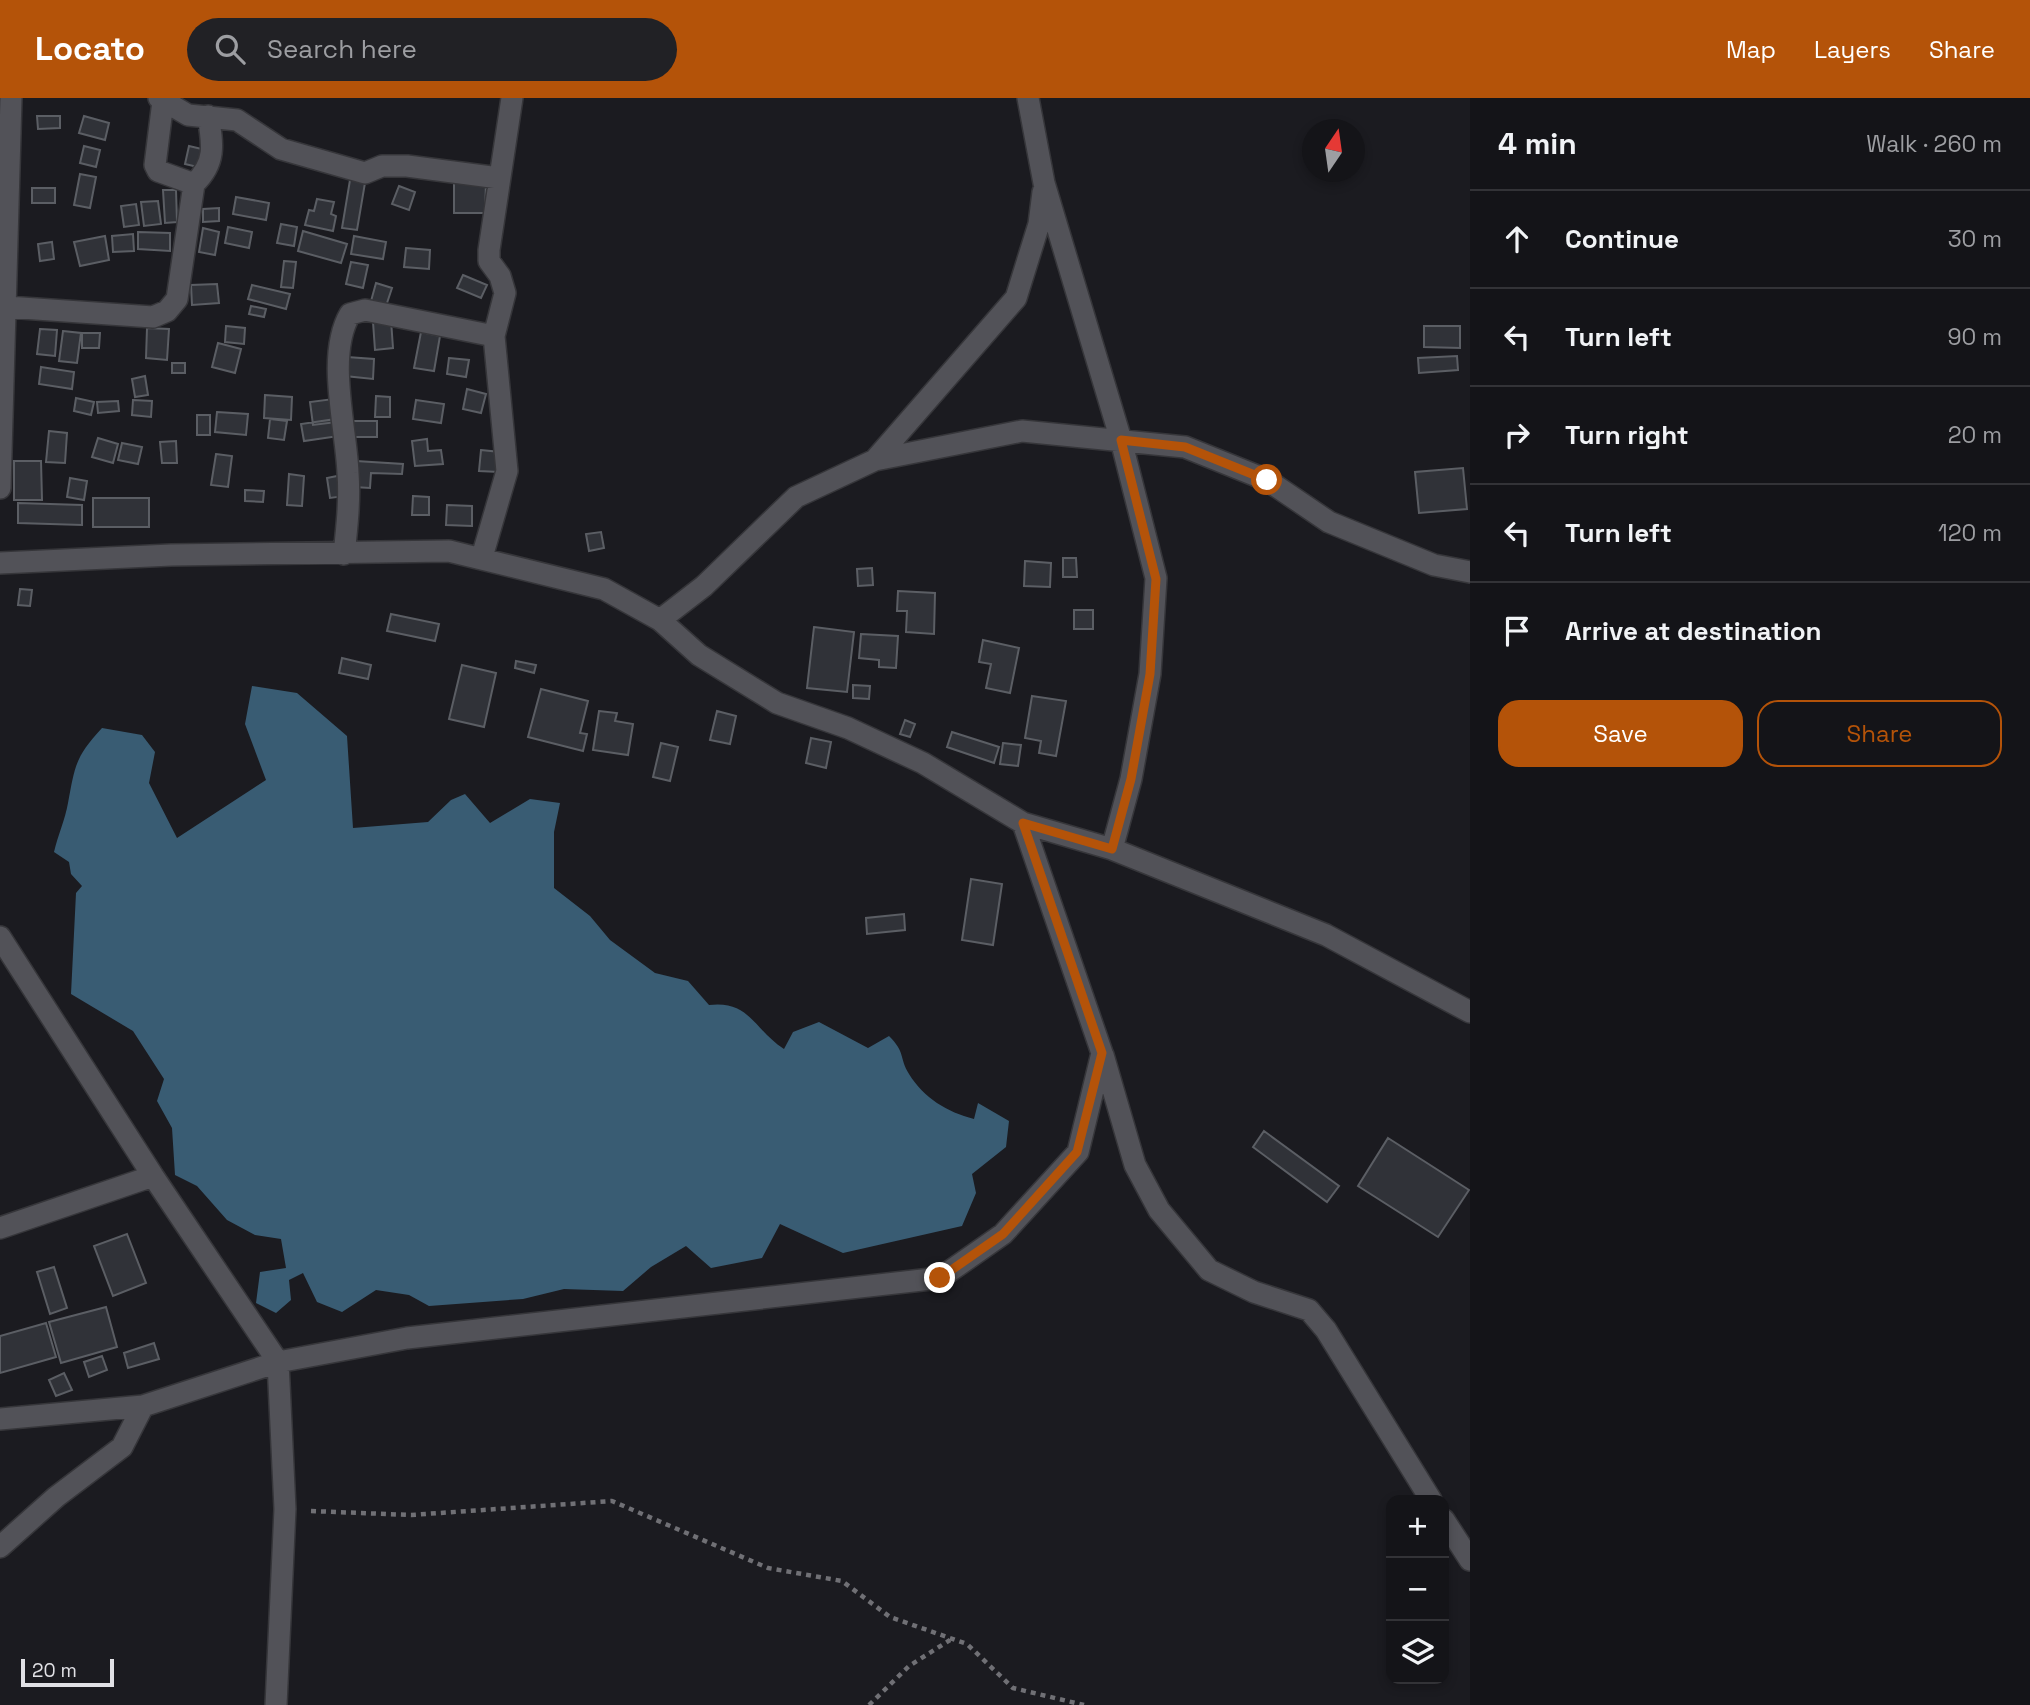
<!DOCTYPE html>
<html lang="en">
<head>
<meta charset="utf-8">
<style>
	:root { --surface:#141418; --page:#212125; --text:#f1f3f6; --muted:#9d9ea2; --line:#333337; --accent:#b45309 }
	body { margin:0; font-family:"Space Grotesk",sans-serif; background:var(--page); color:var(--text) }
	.controls { position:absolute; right:21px; bottom:21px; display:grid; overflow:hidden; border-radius:14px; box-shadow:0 4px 10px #0003 }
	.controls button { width:63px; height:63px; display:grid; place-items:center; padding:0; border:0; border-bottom:2px solid var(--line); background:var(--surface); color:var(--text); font:35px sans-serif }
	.compass { position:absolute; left:1302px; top:21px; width:63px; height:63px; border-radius:50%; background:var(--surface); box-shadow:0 4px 10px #0003; rotate:13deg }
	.scale { position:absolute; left:21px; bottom:18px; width:93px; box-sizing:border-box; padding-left:7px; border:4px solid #e1e1e5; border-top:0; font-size:19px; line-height:24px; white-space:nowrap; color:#e1e1e5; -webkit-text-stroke:5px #1b1b20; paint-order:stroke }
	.stop { position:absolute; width:21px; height:21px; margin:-16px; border:5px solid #b45309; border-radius:50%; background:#fff }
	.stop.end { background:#b45309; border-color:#fff; box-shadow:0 2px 7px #0008 }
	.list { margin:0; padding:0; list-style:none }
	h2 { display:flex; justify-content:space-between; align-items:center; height:91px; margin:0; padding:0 28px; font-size:30px }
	h2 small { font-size:23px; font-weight:400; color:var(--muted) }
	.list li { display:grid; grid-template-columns:46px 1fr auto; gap:21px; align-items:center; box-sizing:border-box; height:98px; padding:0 28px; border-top:2px solid var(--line) }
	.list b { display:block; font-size:26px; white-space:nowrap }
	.list em { font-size:23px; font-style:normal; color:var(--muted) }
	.actions { display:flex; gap:14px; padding:21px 28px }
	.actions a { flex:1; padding:16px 0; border:2px solid var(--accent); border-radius:21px; text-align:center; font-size:24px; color:var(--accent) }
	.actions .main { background:var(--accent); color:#fff }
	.icon { flex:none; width:38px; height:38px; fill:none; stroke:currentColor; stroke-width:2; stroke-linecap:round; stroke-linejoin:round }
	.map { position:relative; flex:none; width:1470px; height:1607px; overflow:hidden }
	header { display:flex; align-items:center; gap:42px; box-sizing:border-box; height:98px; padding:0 35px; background:var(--accent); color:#fff }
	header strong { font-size:33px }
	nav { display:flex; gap:38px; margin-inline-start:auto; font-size:24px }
	.search { width:490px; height:63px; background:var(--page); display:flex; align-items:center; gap:18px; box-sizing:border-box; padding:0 24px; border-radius:38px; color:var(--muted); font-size:26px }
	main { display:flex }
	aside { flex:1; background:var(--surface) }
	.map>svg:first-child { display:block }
	.water { fill:#395c73 }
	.building { fill:#303238; stroke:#5b5e64; stroke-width:2 }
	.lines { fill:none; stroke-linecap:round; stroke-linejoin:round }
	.minor-casing { stroke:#36363a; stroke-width:24 }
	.path { stroke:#707075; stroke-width:4.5; stroke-dasharray:5 5; stroke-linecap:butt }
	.minor { stroke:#525258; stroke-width:21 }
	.route { stroke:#b45309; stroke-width:9 }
</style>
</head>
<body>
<header>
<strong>Locato</strong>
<div class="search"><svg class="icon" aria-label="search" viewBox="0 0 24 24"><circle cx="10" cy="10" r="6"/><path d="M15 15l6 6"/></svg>Search here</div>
<nav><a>Map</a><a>Layers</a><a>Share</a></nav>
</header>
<main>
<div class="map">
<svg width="1470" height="1607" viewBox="0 0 1470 1607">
	<rect width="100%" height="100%" fill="#1b1b20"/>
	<!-- water -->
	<path class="water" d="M252 588 297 595 347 638 353 730 428 724 451 702 465 696 490 725 530 701 560 705 554 734V790L590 818 610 842 655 875 688 883 709 907C750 902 754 932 784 951L793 934 819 924 868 950 889 938C906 955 899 960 909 976 924 1000 947 1014 974 1021L978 1005 1009 1023 1006 1049 972 1076 976 1095 962 1128 843 1155 780 1126 762 1160 711 1170 686 1148 651 1169 623 1193 564 1191 523 1201 429 1208 409 1197 376 1192 342 1214 317 1204 303 1175 289 1182 291 1202 276 1215 256 1205 260 1174 286 1170 281 1141 255 1137 227 1122 197 1088 175 1077 172 1030 157 1003 164 981 133 933 71 896 76 795 82 788 71 776 69 764 54 754C58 737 65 722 68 705 75 668 75 659 102 630L142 637 155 654 149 685 177 740 266 682 245 626Z"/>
	<!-- building -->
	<path class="building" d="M37 18H60V30L38 31Z
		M84 18 109 25 105 42 79 35Z
		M84 48 100 52 96 69 80 65Z
		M189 48 206 52 202 70 185 66Z
		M80 76 96 79 90 110 74 107Z
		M351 76 366 79 357 132 342 130Z
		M454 85H486L485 115H454Z
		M399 88 415 94 409 112 392 106Z
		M32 90H55V105H32Z
		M163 92H176L177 124 165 125Z
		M236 99 269 105 266 122 233 116Z
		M317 101 334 104 331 116 336 118 333 133 305 127 309 112 314 113Z
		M158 103 161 126 144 128 141 104Z
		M136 106 139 127 124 129 121 108Z
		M219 110V123L203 124V111Z
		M281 126 297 129 294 148 277 145Z
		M228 129 252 134 249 150 225 145Z
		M203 130 219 134 215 157 199 154Z
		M303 133 347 146 341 165 298 153Z
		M138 134 170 135V153L138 151Z
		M133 136 134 153 113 154 112 138Z
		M105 138 109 162 80 168 74 144Z
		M354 138 386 144 383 161 351 156Z
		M52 144 54 161 40 163 38 146Z
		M406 150 430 152 429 171 404 169Z
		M284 163 296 164 293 190 281 189Z
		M351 164 368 167 363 190 346 186Z
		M463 177 487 187 481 200 457 190Z
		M376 185 392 190 386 208 371 203Z
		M217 186 219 205 192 207 191 187Z
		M252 187 290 196 286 211 248 201Z
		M251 208 266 211 264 219 249 216Z
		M391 222 393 250 375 252 373 224Z
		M226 228 245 230 244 246 225 244Z
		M1424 228H1460V250L1424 249Z
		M147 230 169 231 167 262 146 260Z
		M40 231 57 232 55 258 37 256Z
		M63 233 81 235 77 265 59 263Z
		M421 234 440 238 434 273 414 270Z
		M82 235H100L99 250H82Z
		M218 245 241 251 235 275 212 269Z
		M1457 258 1458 272 1419 275 1418 260Z
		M347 259 374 261 373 281 345 278Z
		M449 260 469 262 466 279 447 276Z
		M172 265H185V275H172Z
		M41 269 74 274 72 291 39 286Z
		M145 278 148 297 135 299 132 281Z
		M467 291 486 296 481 315 463 311Z
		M265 297 292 299 291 322 264 320Z
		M376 298 390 299V319H375Z
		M76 300 94 304 91 317 74 313Z
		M333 301 337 324 313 327 310 304Z
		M133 302 152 303 151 319 132 317Z
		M416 302 444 306 441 325 413 321Z
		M118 303 119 313 98 315 97 304Z
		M217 314 248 316 246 337 215 334Z
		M197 317H210V337H197Z
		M270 321 287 323 284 342 268 340Z
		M336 321 339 338 304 343 301 326Z
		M352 323H377V339H353Z
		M49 333 67 335 65 365 46 364Z
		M98 340 118 346 113 365 92 359Z
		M427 341 428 353 441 352 443 366 415 368 412 343Z
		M176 343 177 365H162L160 344Z
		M122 345 142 349 138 366 118 362Z
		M481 352 500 354 499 374 479 373Z
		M216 356 232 358 228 389 211 387Z
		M14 363H41L42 402H14Z
		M356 363 403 366 402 376 371 375 370 390 354 389Z
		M1463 370 1467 411 1419 415 1415 374Z
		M289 376 304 378 302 408 287 407Z
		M342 377 345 398 330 400 327 380Z
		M70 380 87 383 84 402 67 399Z
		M245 392 264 393 263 404 245 403Z
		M413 398 429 399V417H412Z
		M93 400H149V429H93Z
		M18 405 82 407V427L18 425Z
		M447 407 472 408V428L446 427Z
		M601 434 604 450 589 453 586 436Z
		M1063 460H1076L1077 479H1063Z
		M1025 463 1051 465 1050 489 1024 488Z
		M872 470 873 487 858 488 857 471Z
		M20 491 32 492 30 508 18 507Z
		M898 493 935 495 934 536 906 534 907 513H897Z
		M1074 512H1093V531H1074Z
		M391 516 439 526 435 543 387 533Z
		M814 529 854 534 847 594 807 590Z
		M861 536 898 538 896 570 879 569V562L859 560Z
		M983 542 1019 550 1010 595 986 590 991 566 979 564Z
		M342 560 371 567 368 581 339 575Z
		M516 563 536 567 534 575 515 570Z
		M462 567 496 575 484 629 449 621Z
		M853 587 870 588 869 601 853 600Z
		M541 591 588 603 580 635 587 636 583 653 528 639Z
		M1032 598 1066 603 1056 658 1039 655 1041 643 1025 640Z
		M599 613 617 615 615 623 633 626 628 657 593 652Z
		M717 613 736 618 730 646 710 642Z
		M905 622 915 626 910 639 900 636Z
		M952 634 999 649 994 665 947 649Z
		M811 640 831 644 826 670 806 665Z
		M661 645 678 649 670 683 653 679Z
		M1003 645 1021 647 1018 668 1000 666Z
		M971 781 1002 786 993 847 962 842Z
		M904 816 905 832 867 836 866 820Z
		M1264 1033 1339 1088 1327 1104 1253 1049Z
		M1388 1040 1469 1092 1438 1139 1358 1088Z
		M127 1136 146 1185 113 1198 94 1148Z
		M54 1169 67 1210 50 1216 37 1174Z
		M106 1209 117 1249 61 1265 49 1224Z
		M46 1225 56 1259 0 1275V1238Z
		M154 1245 159 1261 128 1270 124 1255Z
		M102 1258 107 1272 89 1279 84 1264Z
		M64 1275 72 1292 56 1298 49 1282Z"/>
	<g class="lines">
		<defs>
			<path id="minor" d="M159 0 188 17 237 22 281 51 365 75 382 68H407L499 80
				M1028 0 1044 85 1121 342 1156 480 1150 576 1131 681 1112 751
				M163 3 155 67 158 73 194 86
				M7 209 153 219 167 213 177 201 194 86C216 65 213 47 208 18
				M875 362 1022 333 1185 349 1267 382 1329 424 1434 467 1470 474
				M0 390 11 0
				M344 456C347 429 350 402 348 375 346 328 326 257 350 216L365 212 494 238
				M482 459 507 373 494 238 505 195 500 178 489 163V152L512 0
				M0 465 171 457 449 453 604 491 660 522 699 557 777 605 848 630 923 665 1023 725 1112 751 1326 837 1470 914
				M660 522 704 488 796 399 875 362 1016 200 1039 126 1043 94
				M0 839 153 1078 278 1264 285 1411 276 1607
				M1103 957 1135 1067 1159 1112 1209 1172 1254 1194 1309 1212 1326 1232 1431 1402
				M0 1130 153 1078
				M0 1321 143 1308
				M1444 1422 1470 1462
				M0 1449 56 1399 122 1349 143 1308 278 1264 407 1240 940 1180 1003 1136 1078 1054 1102 955 1023 725"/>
		</defs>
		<!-- minor casing -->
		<use href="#minor" class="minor-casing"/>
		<!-- path -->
		<path class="path" d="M311 1413 411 1417 612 1403 768 1470 842 1483 890 1519 967 1546 1013 1590 1084 1607
			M869 1607 909 1568 950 1542"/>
		<!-- minor -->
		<use href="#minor" class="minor"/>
	</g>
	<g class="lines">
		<!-- route -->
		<path class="route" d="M940 1180 1003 1136 1077 1054 1102 955 1023 725 1112 751 1131 681 1150 576 1156 481 1121 342 1185 349 1267 382"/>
	</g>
</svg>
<div class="controls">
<button>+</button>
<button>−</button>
<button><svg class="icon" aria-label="layers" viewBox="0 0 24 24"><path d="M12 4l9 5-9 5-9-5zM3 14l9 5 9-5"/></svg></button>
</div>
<svg class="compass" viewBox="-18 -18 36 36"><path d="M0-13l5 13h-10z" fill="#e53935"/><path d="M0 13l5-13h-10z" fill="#9d9ea2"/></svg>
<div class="scale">20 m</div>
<div class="stop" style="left:1267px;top:382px"></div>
<div class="stop end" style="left:940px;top:1180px"></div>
</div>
<aside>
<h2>4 min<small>Walk · 260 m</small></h2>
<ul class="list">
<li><svg class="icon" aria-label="ahead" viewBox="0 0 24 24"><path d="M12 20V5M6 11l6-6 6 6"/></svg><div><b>Continue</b></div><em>30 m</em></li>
<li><svg class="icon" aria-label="left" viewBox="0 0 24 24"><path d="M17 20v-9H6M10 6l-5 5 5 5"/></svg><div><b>Turn left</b></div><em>90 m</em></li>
<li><svg class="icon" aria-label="right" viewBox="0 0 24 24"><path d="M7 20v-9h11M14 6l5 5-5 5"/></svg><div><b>Turn right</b></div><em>20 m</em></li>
<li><svg class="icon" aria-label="left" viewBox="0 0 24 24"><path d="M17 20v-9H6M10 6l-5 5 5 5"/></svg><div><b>Turn left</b></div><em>120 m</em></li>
<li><svg class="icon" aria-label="arrive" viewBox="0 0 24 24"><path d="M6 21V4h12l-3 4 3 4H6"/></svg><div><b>Arrive at destination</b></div></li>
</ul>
<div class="actions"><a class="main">Save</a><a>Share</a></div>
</aside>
</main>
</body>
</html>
